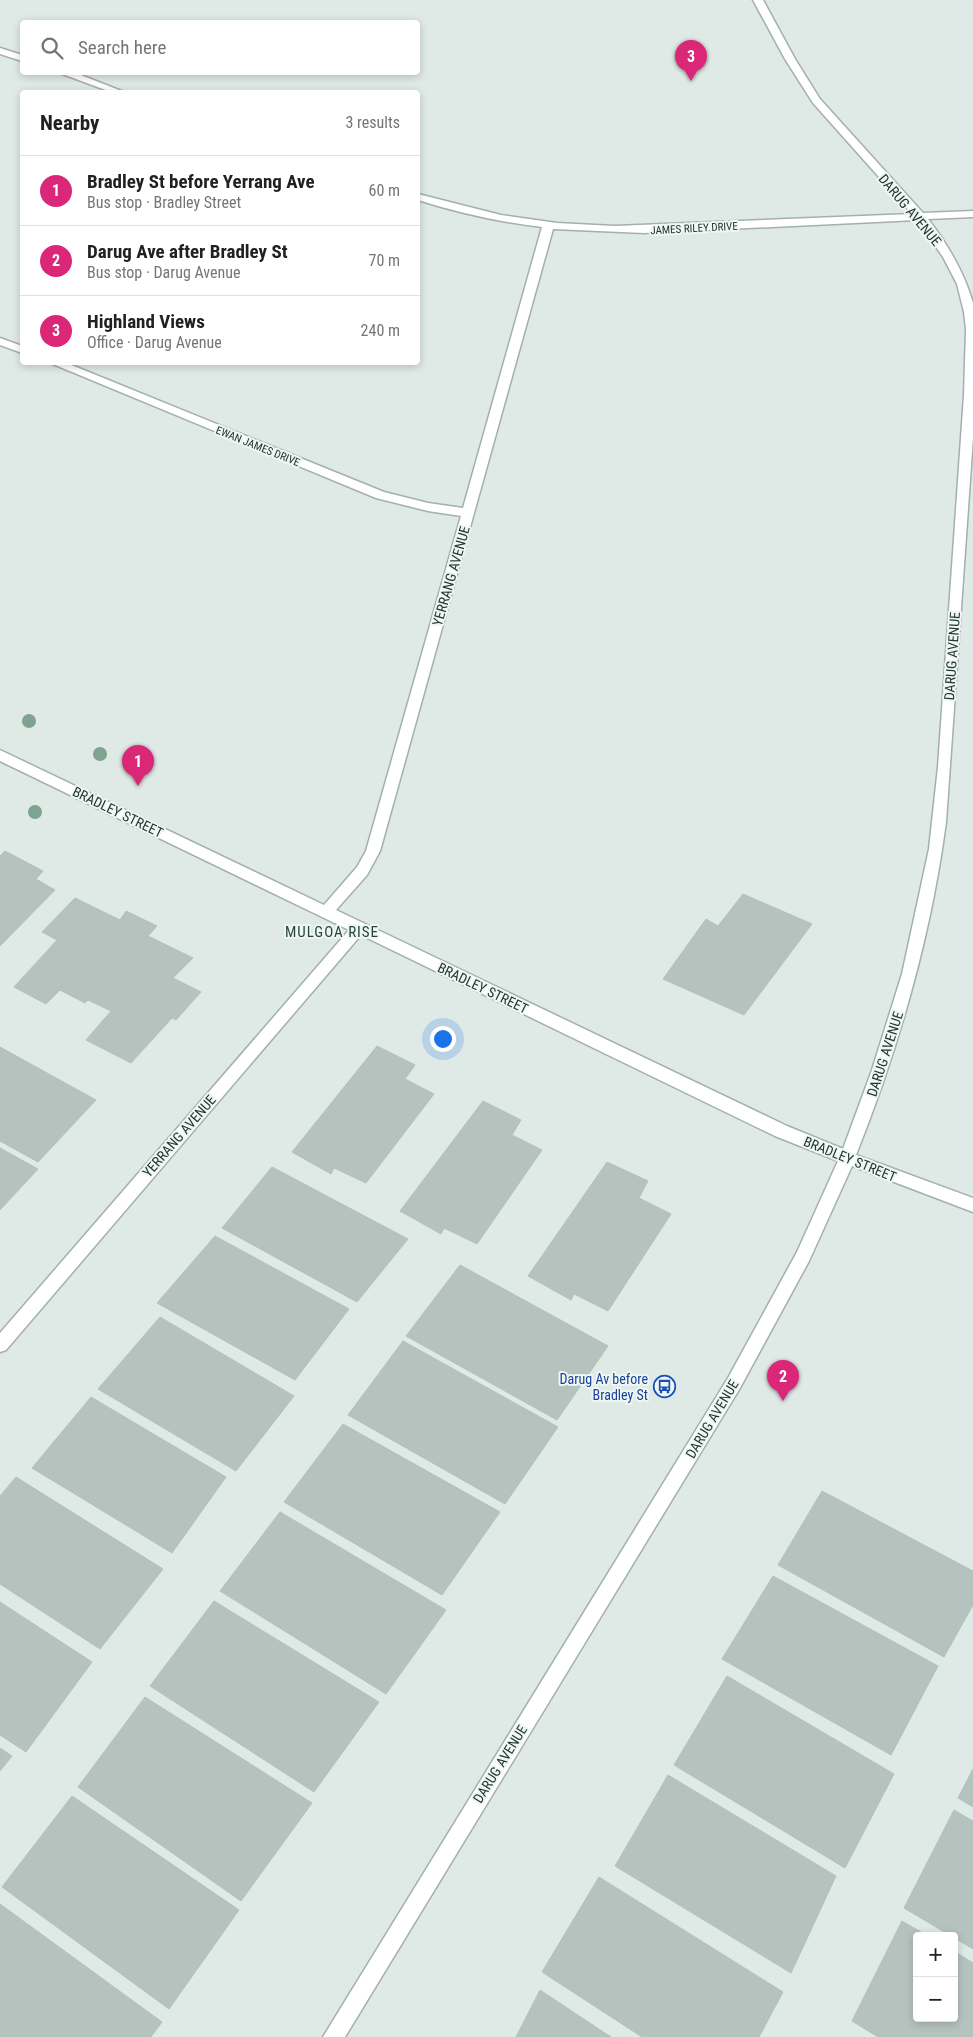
<!DOCTYPE html>
<html lang="en">
<head>
<meta charset="utf-8">
<style>
	:root { --surface:#fff; --page:#f6f6f6; --text:#202124; --muted:#757577; --line:#e0e0e0; --accent:#db2777 }
	body { margin:0; font-family:"Roboto Condensed",sans-serif; background:var(--page); color:var(--text) }
	.controls { position:absolute; right:15px; bottom:15px; display:grid; overflow:hidden; border-radius:5px; box-shadow:0 2px 8px #0003 }
	.controls button { width:45px; height:45px; display:grid; place-items:center; padding:0; border:0; border-bottom:1px solid var(--line); background:var(--surface); color:var(--text); font:25px sans-serif }
	.you { position:absolute; left:442px; top:1038px; width:18px; height:18px; margin:-12px; border:4px solid #fff; border-radius:50%; background:#1a73e8; box-shadow:0 0 0 8px #1a73e833 }
	.badge { display:grid; place-items:center; width:32px; height:32px; border-radius:50%; background:var(--accent); color:#fff; font-size:16px; font-weight:700 }
	.pin { position:absolute; translate:-50% -41px; filter:drop-shadow(0 1px 2px #0008) }
	.pin::after { content:''; position:absolute; top:26px; width:18px; height:15px; background:inherit; clip-path:polygon(0 0,100% 0,50% 100%) }
	.list { margin:0; padding:0; list-style:none }
	h2 { display:flex; justify-content:space-between; align-items:center; height:65px; margin:0; padding:0 20px; font-size:21px }
	h2 small { font-size:16px; font-weight:400; color:var(--muted) }
	.list li { display:grid; grid-template-columns:32px 1fr auto; gap:15px; align-items:center; box-sizing:border-box; height:70px; padding:0 20px; border-top:1px solid var(--line) }
	.list b { display:block; font-size:19px; white-space:nowrap }
	.list p { margin:0; font-size:16px; white-space:nowrap; color:var(--muted) }
	.list em { font-size:16px; font-style:normal; color:var(--muted) }
	.icon { flex:none; width:28px; height:28px; fill:none; stroke:currentColor; stroke-width:2; stroke-linecap:round; stroke-linejoin:round }
	.map { position:relative; flex:none; width:973px; height:2037px; overflow:hidden }
	.search { position:absolute; background:var(--surface); box-shadow:0 2px 8px #0003; left:20px; top:20px; width:400px; height:55px; display:flex; align-items:center; gap:12px; box-sizing:border-box; padding:0 18px; border-radius:5px; color:var(--muted); font-size:19px }
	.panel { position:absolute; background:var(--surface); box-shadow:0 2px 8px #0003; left:20px; top:90px; width:400px; height:275px; border-radius:5px }
	.map>svg:first-child { display:block }
	.building { fill:#b5c3be; stroke:#b3c1bc }
	.lines { fill:none; stroke-linecap:round; stroke-linejoin:round }
	.minor-casing { stroke:#a3b0ac; stroke-width:3 }
	.minor { fill:#fff; fill-rule:evenodd }
	.tree { fill:#7fa390 }
	.labels { text-anchor:middle; stroke-width:4; stroke-linejoin:round; paint-order:stroke }
	.far-street-label { font-size:11px; fill:#223732; stroke:#eff6f3 }
	.street-label { font-size:14px; fill:#223732; stroke:#eff6f3 }
	.transit-label { font-size:14px; fill:#164399; stroke:#eff6f3; text-anchor:end }
	.neighbourhood-label { font-size:15px; letter-spacing:1px; fill:#21463f; stroke:#eff6f3 }
</style>
</head>
<body>
<div class="map">
<svg width="973" height="2037" viewBox="0 0 973 2037">
	<rect width="100%" height="100%" fill="#dfe9e5"/>
	<!-- building -->
	<path class="building" d="M5 851 43 871 36 879 55 890 0 946V856Z
		M743 894 812 924 744 1015 663 979 706 919 718 926Z
		M75 898 120 920 126 911 157 926 148 936 193 958 173 978 201 992 176 1020 172 1018 131 1063 86 1040 111 1011 88 1000 85 1003 60 990 46 1004 14 987 57 940 42 932Z
		M377 1046 415 1065 405 1079 434 1094 366 1183 334 1168 331 1174 292 1152Z
		M0 1047 96 1100 38 1162 0 1141Z
		M483 1101 521 1120 512 1135 542 1150 477 1244 444 1228 441 1234 400 1211Z
		M0 1148 38 1169 0 1210Z
		M607 1162 648 1181 639 1198 671 1214 608 1311 574 1294 571 1300 528 1276Z
		M272 1167 408 1239 357 1302 222 1228Z
		M215 1236 349 1309 295 1380 157 1303Z
		M460 1265 608 1346 557 1420 406 1336Z
		M160 1317 294 1396 236 1471 98 1389Z
		M403 1341 558 1427 505 1504 348 1415Z
		M91 1397 226 1477 172 1553 32 1468Z
		M343 1424 500 1512 442 1595 284 1502Z
		M16 1477 163 1569 100 1649 0 1584V1496Z
		M822 1491 973 1571V1605L944 1657 778 1565Z
		M280 1512 446 1610 386 1694 220 1591Z
		M773 1576 938 1666 891 1755 722 1659Z
		M214 1601 379 1702 314 1792 150 1686Z
		M0 1602 92 1662 26 1752 0 1735Z
		M727 1676 894 1774 845 1868 674 1765Z
		M145 1697 312 1803 241 1901 78 1787Z
		M0 1748 12 1756 0 1771Z
		M973 1769V1807L958 1798Z
		M668 1775 836 1876 791 1973 615 1866Z
		M72 1796 239 1910 169 2009 2 1887Z
		M954 1810 973 1821V1949L904 1908Z
		M599 1877 783 1992 759 2037H642L542 1972Z
		M0 1904 162 2022 151 2037H0Z
		M902 1921 928 1936H917V2018H954V1951L973 1963V2037H878L852 2021Z
		M540 1990 611 2037H516Z"/>
	<g class="lines">
		<defs>
			<path id="minor" d="M753 0H763L795 59 820 99 923 213 973 211V217L928 219C948 245 964 272 973 303V437L946 822C931 936 899 1047 856 1155L973 1198V1212L852 1166 809 1261 740 1388 345 2037H323L728 1378 797 1252 838 1161 775 1136 361 935 6 1350 0 1352V1333L349 930 0 761V750L324 905 357 867 366 851 461 516 428 511 376 498 48 362H64L384 492 428 503 463 508 542 227C500 222 458 213 418 200V194L501 215 557 223 615 226 912 214 813 103 785 59ZM917 220 943 257 957 284 964 312 966 329 964 395 938 767 929 849 902 974 872 1070 843 1149 787 1126 336 910 367 875 380 851 553 229 644 233Z
				M0 48 22 55V61L0 54Z
				M57 72H73L124 92H111Z
				M0 338 22 346V353L0 345Z"/>
		</defs>
		<!-- minor casing -->
		<use href="#minor" class="minor-casing"/>
		<!-- minor -->
		<use href="#minor" class="minor"/>
	</g>
	<!-- trees -->
	<g class="tree">
		<circle cx="29" cy="721" r="7"/>
		<circle cx="100" cy="754" r="7"/>
		<circle cx="35" cy="812" r="7"/>
	</g>
	<!-- icons -->
	<defs>
		<symbol id="bus-ring" viewBox="-11 -11 22 22"><circle r="9.5" fill="#eff6f3" stroke="#1a4fb4" stroke-width="1.5"/><path d="M-5-6H5V4H4V6H2V4H-2V6H-4V4H-5ZM-3.5-4V0h7V-4ZM-3.5 1.2v1.5H-2V1.2ZM2 1.2v1.5H3.5V1.2Z" fill="#1a4fb4"/></symbol>
	</defs>
	<g fill-rule="evenodd">
		<use href="#bus-ring" x="652" y="1374" width="25" height="25"/>
	</g>
	<g class="labels">
		<!-- far-street labels -->
		<g class="far-street-label">
			<text transform="translate(694 228) rotate(-3)" y="4">JAMES RILEY DRIVE</text>
			<text transform="translate(258 446) rotate(22)" y="4">EWAN JAMES DRIVE</text>
		</g>
		<!-- street labels -->
		<g class="street-label">
			<text transform="translate(910 210) rotate(50)" y="5">DARUG AVENUE</text>
			<text transform="translate(451 576) rotate(-74)" y="5">YERRANG AVENUE</text>
			<text transform="translate(952 656) rotate(-86)" y="5">DARUG AVENUE</text>
			<text transform="translate(118 812) rotate(26)" y="5">BRADLEY STREET</text>
			<text transform="translate(483 988) rotate(26)" y="5">BRADLEY STREET</text>
			<text transform="translate(885 1054) rotate(-72)" y="5">DARUG AVENUE</text>
			<text transform="translate(179 1136) rotate(-49)" y="5">YERRANG AVENUE</text>
			<text transform="translate(850 1159) rotate(22)" y="5">BRADLEY STREET</text>
			<text transform="translate(712 1419) rotate(-59)" y="5">DARUG AVENUE</text>
			<text transform="translate(500 1764) rotate(-58)" y="5">DARUG AVENUE</text>
		</g>
		<!-- transit labels -->
		<g class="transit-label">
			<text x="648" y="1384">Darug Av before<tspan x="648" dy="16">Bradley St</tspan></text>
		</g>
		<!-- neighbourhood labels -->
		<g class="neighbourhood-label">
			<text x="332" y="937">MULGOA RISE</text>
		</g>
	</g>
</svg>
<div class="controls">
<button>+</button>
<button>−</button>
</div>
<div class="you"></div>
<div class="pin badge" style="left:138px;top:786px">1</div>
<div class="pin badge" style="left:783px;top:1401px">2</div>
<div class="pin badge" style="left:691px;top:81px">3</div>
<div class="search"><svg class="icon" aria-label="search" viewBox="0 0 24 24"><circle cx="10" cy="10" r="6"/><path d="M15 15l6 6"/></svg>Search here</div>
<section class="panel">
<h2>Nearby<small>3 results</small></h2>
<ul class="list">
<li><span class="badge">1</span><div><b>Bradley St before Yerrang Ave</b><p>Bus stop · Bradley Street</p></div><em>60 m</em></li>
<li><span class="badge">2</span><div><b>Darug Ave after Bradley St</b><p>Bus stop · Darug Avenue</p></div><em>70 m</em></li>
<li><span class="badge">3</span><div><b>Highland Views</b><p>Office · Darug Avenue</p></div><em>240 m</em></li>
</ul>
</section>
</div>
</body>
</html>
